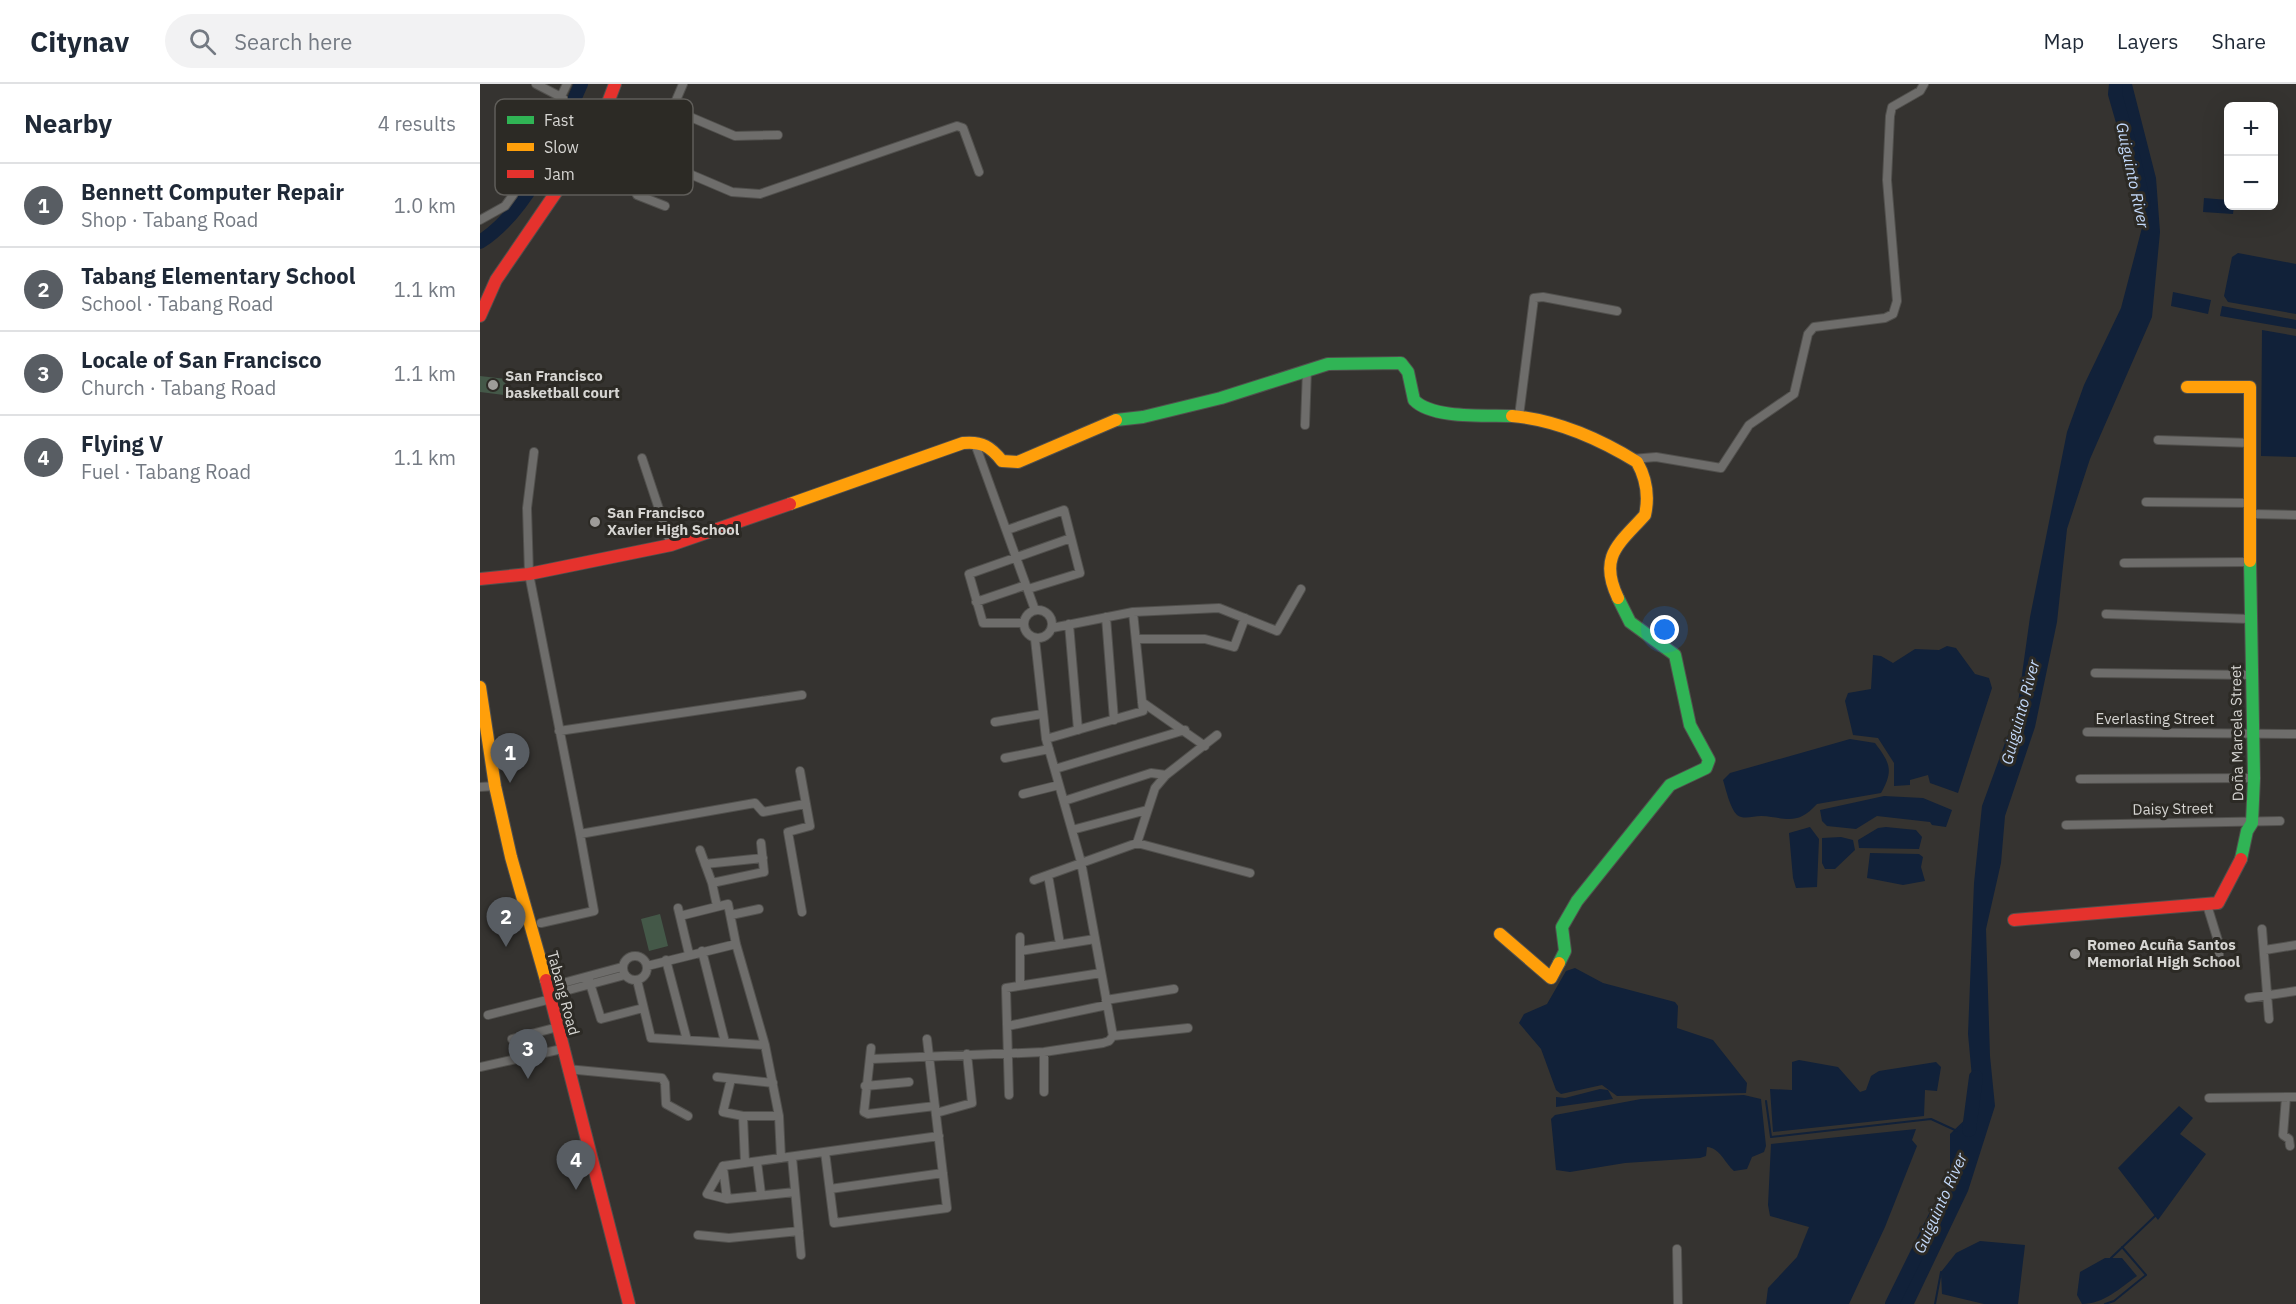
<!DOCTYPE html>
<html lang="en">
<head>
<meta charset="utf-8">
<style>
	:root { --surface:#fff; --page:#f2f2f3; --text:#1f2937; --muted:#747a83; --line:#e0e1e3; --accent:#585d63 }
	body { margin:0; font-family:"IBM Plex Sans",sans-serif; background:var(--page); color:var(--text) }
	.controls { position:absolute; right:18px; top:18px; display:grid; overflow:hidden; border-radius:9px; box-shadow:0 6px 24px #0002 }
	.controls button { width:54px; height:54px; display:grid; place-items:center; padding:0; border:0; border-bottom:2px solid var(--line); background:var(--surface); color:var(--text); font:30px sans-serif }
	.you { position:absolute; left:1185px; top:546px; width:21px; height:21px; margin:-15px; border:4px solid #fff; border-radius:50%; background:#1a73e8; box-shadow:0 0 0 9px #1a73e833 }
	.badge { display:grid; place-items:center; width:39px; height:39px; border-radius:50%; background:var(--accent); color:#fff; font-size:20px; font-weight:700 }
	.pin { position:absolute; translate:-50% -50px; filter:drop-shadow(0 2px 3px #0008) }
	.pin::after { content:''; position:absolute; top:32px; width:21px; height:18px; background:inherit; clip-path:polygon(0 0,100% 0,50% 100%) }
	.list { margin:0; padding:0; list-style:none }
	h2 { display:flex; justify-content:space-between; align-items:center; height:78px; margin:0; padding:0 24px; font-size:26px }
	h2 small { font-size:20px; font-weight:400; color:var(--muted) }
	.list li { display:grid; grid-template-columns:39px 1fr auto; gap:18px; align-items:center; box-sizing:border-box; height:84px; padding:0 24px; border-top:2px solid var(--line) }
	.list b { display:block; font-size:22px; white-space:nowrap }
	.list p { margin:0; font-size:20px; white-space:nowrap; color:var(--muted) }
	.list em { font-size:20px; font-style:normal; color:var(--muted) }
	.icon { flex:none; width:33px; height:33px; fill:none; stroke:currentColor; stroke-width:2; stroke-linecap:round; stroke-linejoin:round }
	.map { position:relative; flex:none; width:1816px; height:1220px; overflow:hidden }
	header { display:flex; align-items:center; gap:36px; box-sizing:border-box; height:84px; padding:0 30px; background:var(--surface); border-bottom:2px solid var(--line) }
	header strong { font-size:28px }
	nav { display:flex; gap:33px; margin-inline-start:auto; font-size:21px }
	.search { width:420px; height:54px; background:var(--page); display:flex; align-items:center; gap:15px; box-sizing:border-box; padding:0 21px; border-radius:33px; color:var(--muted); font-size:22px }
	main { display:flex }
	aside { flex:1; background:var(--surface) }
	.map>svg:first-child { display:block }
	.green { fill:#445848 }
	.water { fill:#112139 }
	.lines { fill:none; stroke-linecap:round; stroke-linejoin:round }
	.stream { stroke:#112139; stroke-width:2 }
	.river { stroke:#112139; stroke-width:14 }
	.street-casing { stroke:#51504d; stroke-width:10 }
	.fast-casing { stroke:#51504d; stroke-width:14 }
	.slow-casing { stroke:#51504d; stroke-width:14 }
	.jam-casing { stroke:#51504d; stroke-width:14 }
	.street { stroke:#6e6d6b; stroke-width:8 }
	.fast { stroke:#30b455; stroke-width:12 }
	.slow { stroke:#ff9f0a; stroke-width:12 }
	.jam { stroke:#e5322d; stroke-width:12 }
	.poi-dot { fill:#9e9c99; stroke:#2c2a25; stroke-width:2 }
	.labels { text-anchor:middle; stroke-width:6; stroke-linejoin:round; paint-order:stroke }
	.poi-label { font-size:15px; font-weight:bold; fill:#d6d5d2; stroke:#2c2a25; text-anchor:start }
	.street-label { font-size:15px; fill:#d6d5d2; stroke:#2c2a25 }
	.water-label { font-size:16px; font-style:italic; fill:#c2d8f9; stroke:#2c2a25 }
	.key { fill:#2c2a25; stroke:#5f5d59; stroke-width:1.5 }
	.key-label { font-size:16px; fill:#d6d5d2 }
</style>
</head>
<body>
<header>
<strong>Citynav</strong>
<div class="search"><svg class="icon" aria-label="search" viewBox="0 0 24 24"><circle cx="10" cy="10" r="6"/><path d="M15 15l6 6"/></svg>Search here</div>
<nav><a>Map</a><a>Layers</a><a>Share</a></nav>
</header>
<main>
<aside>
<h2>Nearby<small>4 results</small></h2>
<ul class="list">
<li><span class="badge">1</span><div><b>Bennett Computer Repair</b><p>Shop · Tabang Road</p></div><em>1.0 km</em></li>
<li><span class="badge">2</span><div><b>Tabang Elementary School</b><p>School · Tabang Road</p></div><em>1.1 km</em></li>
<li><span class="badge">3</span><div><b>Locale of San Francisco</b><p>Church · Tabang Road</p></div><em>1.1 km</em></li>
<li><span class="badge">4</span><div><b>Flying V</b><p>Fuel · Tabang Road</p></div><em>1.1 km</em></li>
</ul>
</aside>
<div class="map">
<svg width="1816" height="1220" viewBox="0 0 1816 1220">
	<rect width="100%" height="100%" fill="#353330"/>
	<!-- green -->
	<path class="green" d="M0 292 26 295 24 311 0 308Z
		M180 830 188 862 169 867 161 835Z"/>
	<!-- water -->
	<path class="water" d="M1633 0H1652L1676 94 1680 148 1672 233 1610 375 1587 445 1577 538 1555 643 1525 732 1521 779 1506 845 1510 972 1515 1022 1488 1107 1434 1220H1412L1437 1175 1470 1094V1050L1495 1026 1488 950 1494 799 1502 722 1537 626 1550 533 1587 348 1604 301 1641 224 1664 136 1654 54Z
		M1724 114 1748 116V122H1754L1753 130 1723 128Z
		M1758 169 1816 180V230L1748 218 1744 212 1752 173Z
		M1693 208 1731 216 1728 230 1691 222Z
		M1742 222 1816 236V245L1740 232Z
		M1782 246 1816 252V373L1781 372Z
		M1467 562 1476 564 1495 590 1509 594 1512 604 1478 709 1450 699 1448 691 1430 696V701L1414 702V679L1398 654 1373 651 1365 617 1368 609 1391 605 1393 571 1401 572 1413 579 1435 565 1459 566Z
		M1370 655 1395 659C1410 679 1414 686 1401 709L1337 720C1316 743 1306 733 1281 732 1273 732 1264 736 1257 731 1250 724 1246 706 1243 696L1250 689Z
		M1404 712 1443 714 1472 726 1466 743 1452 741 1450 738 1397 732 1376 745 1347 742 1342 737 1340 726Z
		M1330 743 1339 755 1337 803 1316 804 1313 794 1309 749Z
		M1406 743 1436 746 1442 753 1439 765 1379 764 1378 756 1398 744Z
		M1361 753 1373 756 1375 766 1355 785H1345L1342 779V754Z
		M1390 769 1439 770 1443 773 1441 783 1445 797 1423 801 1387 794Z
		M1095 884 1123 899 1195 918 1198 922 1197 944 1233 956 1267 999 1266 1009 1137 1012 1122 1001 1081 1010 1076 1006 1061 965 1039 939 1044 930 1067 920 1086 887Z
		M1319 976 1358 983 1380 1008 1386 1006 1391 992 1399 987 1456 978 1461 983 1457 1007 1445 1006 1444 1032 1293 1048 1290 1005 1312 1006V978Z
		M1120 1005 1128 1006 1133 1015 1076 1023V1013L1085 1014Z
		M1264 1011 1281 1015 1286 1062 1284 1068 1272 1073 1267 1085 1254 1087C1244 1078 1240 1064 1227 1063L1226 1072 1220 1074 1145 1079 1090 1088 1076 1086 1071 1035 1075 1031 1161 1015Z
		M1699 1022 1713 1034 1700 1050 1726 1070 1678 1136 1638 1084Z
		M1436 1045 1432 1056 1437 1062 1405 1143 1369 1220H1286L1288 1204 1317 1173 1329 1143 1290 1132 1288 1121 1291 1060Z
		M1500 1157 1545 1161 1538 1220H1504L1462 1210 1461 1188 1476 1169Z
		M1625 1174H1642L1657 1192C1640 1204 1624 1220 1602 1220L1597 1211 1600 1188Z"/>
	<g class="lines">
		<!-- stream -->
		<path class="stream" d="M1286 1017 1291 1053 1451 1035 1477 1047
			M1631 1174 1675 1132
			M1455 1220 1461 1188
			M1625 1220 1634 1217 1666 1191 1642 1163"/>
		<!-- river -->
		<path class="river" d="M1636 0 1635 10 1654 76 1664 121
			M0 158C52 124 77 54 101 0
			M1489 1046 1496 993
			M1412 1220 1459 1125"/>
		<defs>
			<path id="street" d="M56 0 83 14
				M194 26 255 52 298 51
				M116 50 252 108 280 110 477 42 483 44 499 88
				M185 122 157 111 154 104 171 75 203 0
				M0 136 25 122 33 111 87 0
				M1039 332 1054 214 1063 213 1137 227
				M825 341 827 286
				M1678 356 1771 359
				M494 357 555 526
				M54 368 47 424 49 490 100 750 275 719 283 728 325 720
				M162 374 191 461
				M1152 375 1176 373 1241 384 1269 341 1314 310 1328 250 1334 243 1405 234 1413 230 1417 217 1407 96 1410 32 1412 23 1440 7 1444 0
				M1666 418 1772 419
				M1772 430 1816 431
				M527 446 584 426 600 489 548 505
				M1644 479 1771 478
				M496 518 546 501
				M544 540a14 14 0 1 1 28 0a14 14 0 1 1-28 0Z
				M1626 530 1770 535
				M626 533 634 636
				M543 539H503L489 490 591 454
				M589 540 598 646
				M572 544 653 528 739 524 797 547 821 505
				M555 555 566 655 601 778 633 952
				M656 555H725L754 563 765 534
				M1615 589 1771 591
				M662 618 725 662
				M515 638 562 630
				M79 647 322 611
				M1607 648 1816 650
				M566 655 663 627 653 528
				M525 674 569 665
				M575 685 705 646
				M320 687 330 742 308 748 322 828
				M1600 695 1774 694
				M0 703 15 702
				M543 710 579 701
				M584 717 671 689 686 691
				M1586 741 1800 737
				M592 746 667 726
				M657 759 675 704 686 691 737 651
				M220 766 232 799 237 822
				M225 780 283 774
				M568 791 580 860
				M554 796 657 759 770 789
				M232 799 284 788 281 759
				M1727 821 1739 860V873
				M198 824 209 870
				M251 831 279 825
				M200 832 248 820 256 860 285 961
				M61 839 114 827 100 750
				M1782 845 1789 935
				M1785 866 1816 861
				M222 867 245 958
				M540 867 615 855
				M143 884a12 12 0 1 1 24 0a12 12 0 1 1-24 0Z
				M186 876 207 956
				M167 882 256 860
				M108 893 121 935 163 924
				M157 896 171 954 285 961 299 1032 301 1074
				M540 901V853
				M68 903 142 883
				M70 911 145 891
				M1769 914 1816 907
				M626 916 694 905
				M8 931 71 915
				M528 942 627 921
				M32 955 78 943
				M391 964 384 1028 388 1030 455 1022
				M564 968V1008
				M391 975 564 968 623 959 629 957 633 952 708 944
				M0 983 82 965
				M87 985 182 994 185 999 186 1020 208 1032
				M237 993 293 999
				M251 995 243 1028 263 1032H299
				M385 1002 429 998
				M529 1011 526 904 621 889
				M1806 1013 1803 1051 1809 1055 1810 1062
				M1729 1014 1816 1013
				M456 1029 492 1019 487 970
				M263 1032 265 1079
				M345 1068 354 1139 467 1124 447 955
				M312 1073 321 1171
				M277 1078 281 1110
				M243 1082 459 1052
				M243 1082 227 1110 247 1115 315 1108
				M243 1083 247 1115
				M350 1105 463 1089
				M218 1151 249 1154 319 1147
				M1197 1165 1198 1220"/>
			<path id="fast" d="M636 336 663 333 741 314 848 280 921 279 928 288 934 316C952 335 1006 331 1032 332
				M1761 775 1767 747 1772 739 1774 694 1770 477
				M1079 879 1085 867 1082 843 1097 817 1190 701 1226 684 1229 676 1210 641 1195 571 1150 538 1138 514"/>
			<path id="slow" d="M1707 303H1770V477
				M1032 332C1077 336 1118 354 1157 378 1166 394 1169 413 1165 431 1139 460 1118 472 1138 514
				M310 420 483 359C502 357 511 363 522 377L538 378 636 336
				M0 603 15 702 31 773 66 896
				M1020 850 1071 894 1079 879"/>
			<path id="jam" d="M0 232 16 196 116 50 135 0
				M0 495 49 490 191 461 310 420
				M1534 836 1738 819 1761 775
				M66 896 149 1220"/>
		</defs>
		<!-- street casing -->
		<use href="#street" class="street-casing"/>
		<!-- fast casing -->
		<use href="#fast" class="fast-casing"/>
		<!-- slow casing -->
		<use href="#slow" class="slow-casing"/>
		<!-- jam casing -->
		<use href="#jam" class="jam-casing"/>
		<!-- street -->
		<use href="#street" class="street"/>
		<!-- fast -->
		<use href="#fast" class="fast"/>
		<!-- slow -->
		<use href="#slow" class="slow"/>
		<!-- jam -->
		<use href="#jam" class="jam"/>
	</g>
	<!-- markers -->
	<g class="poi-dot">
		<circle cx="13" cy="301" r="6"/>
		<circle cx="115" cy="438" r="6"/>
		<circle cx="1595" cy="870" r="6"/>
	</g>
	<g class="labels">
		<!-- poi labels -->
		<g class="poi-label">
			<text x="25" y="297">San Francisco<tspan x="25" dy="17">basketball court</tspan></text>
			<text x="127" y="434">San Francisco<tspan x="127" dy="17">Xavier High School</tspan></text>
			<text x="1607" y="866">Romeo Acuña Santos<tspan x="1607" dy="17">Memorial High School</tspan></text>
		</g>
		<!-- street labels -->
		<g class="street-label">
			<text x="1675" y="640">Everlasting Street</text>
			<text transform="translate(1757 649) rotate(-91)" y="5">Doña Marcela Street</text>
			<text transform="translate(1693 725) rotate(-1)" y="5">Daisy Street</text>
			<text transform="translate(83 909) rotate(75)" y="5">Tabang Road</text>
		</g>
		<!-- water labels -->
		<g class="water-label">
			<text transform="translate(1653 91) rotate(78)" y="6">Guiguinto River</text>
			<text transform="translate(1540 628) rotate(-75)" y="6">Guiguinto River</text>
			<text transform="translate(1460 1119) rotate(-66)" y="6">Guiguinto River</text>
		</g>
	</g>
	<!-- legend -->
	<rect x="15" y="15" width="198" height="96" rx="9" class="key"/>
	<rect x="27" y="32" width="27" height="8" fill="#30b455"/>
	<rect x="27" y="59" width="27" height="8" fill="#ff9f0a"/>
	<rect x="27" y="86" width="27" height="8" fill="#e5322d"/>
	<g class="key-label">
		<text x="64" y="42">Fast</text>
		<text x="64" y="69">Slow</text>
		<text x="64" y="96">Jam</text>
	</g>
</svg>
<div class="controls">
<button>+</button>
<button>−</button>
</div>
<div class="you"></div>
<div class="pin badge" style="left:30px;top:699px">1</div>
<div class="pin badge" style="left:26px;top:863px">2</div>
<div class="pin badge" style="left:48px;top:995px">3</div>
<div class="pin badge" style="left:96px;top:1106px">4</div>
</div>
</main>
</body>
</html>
